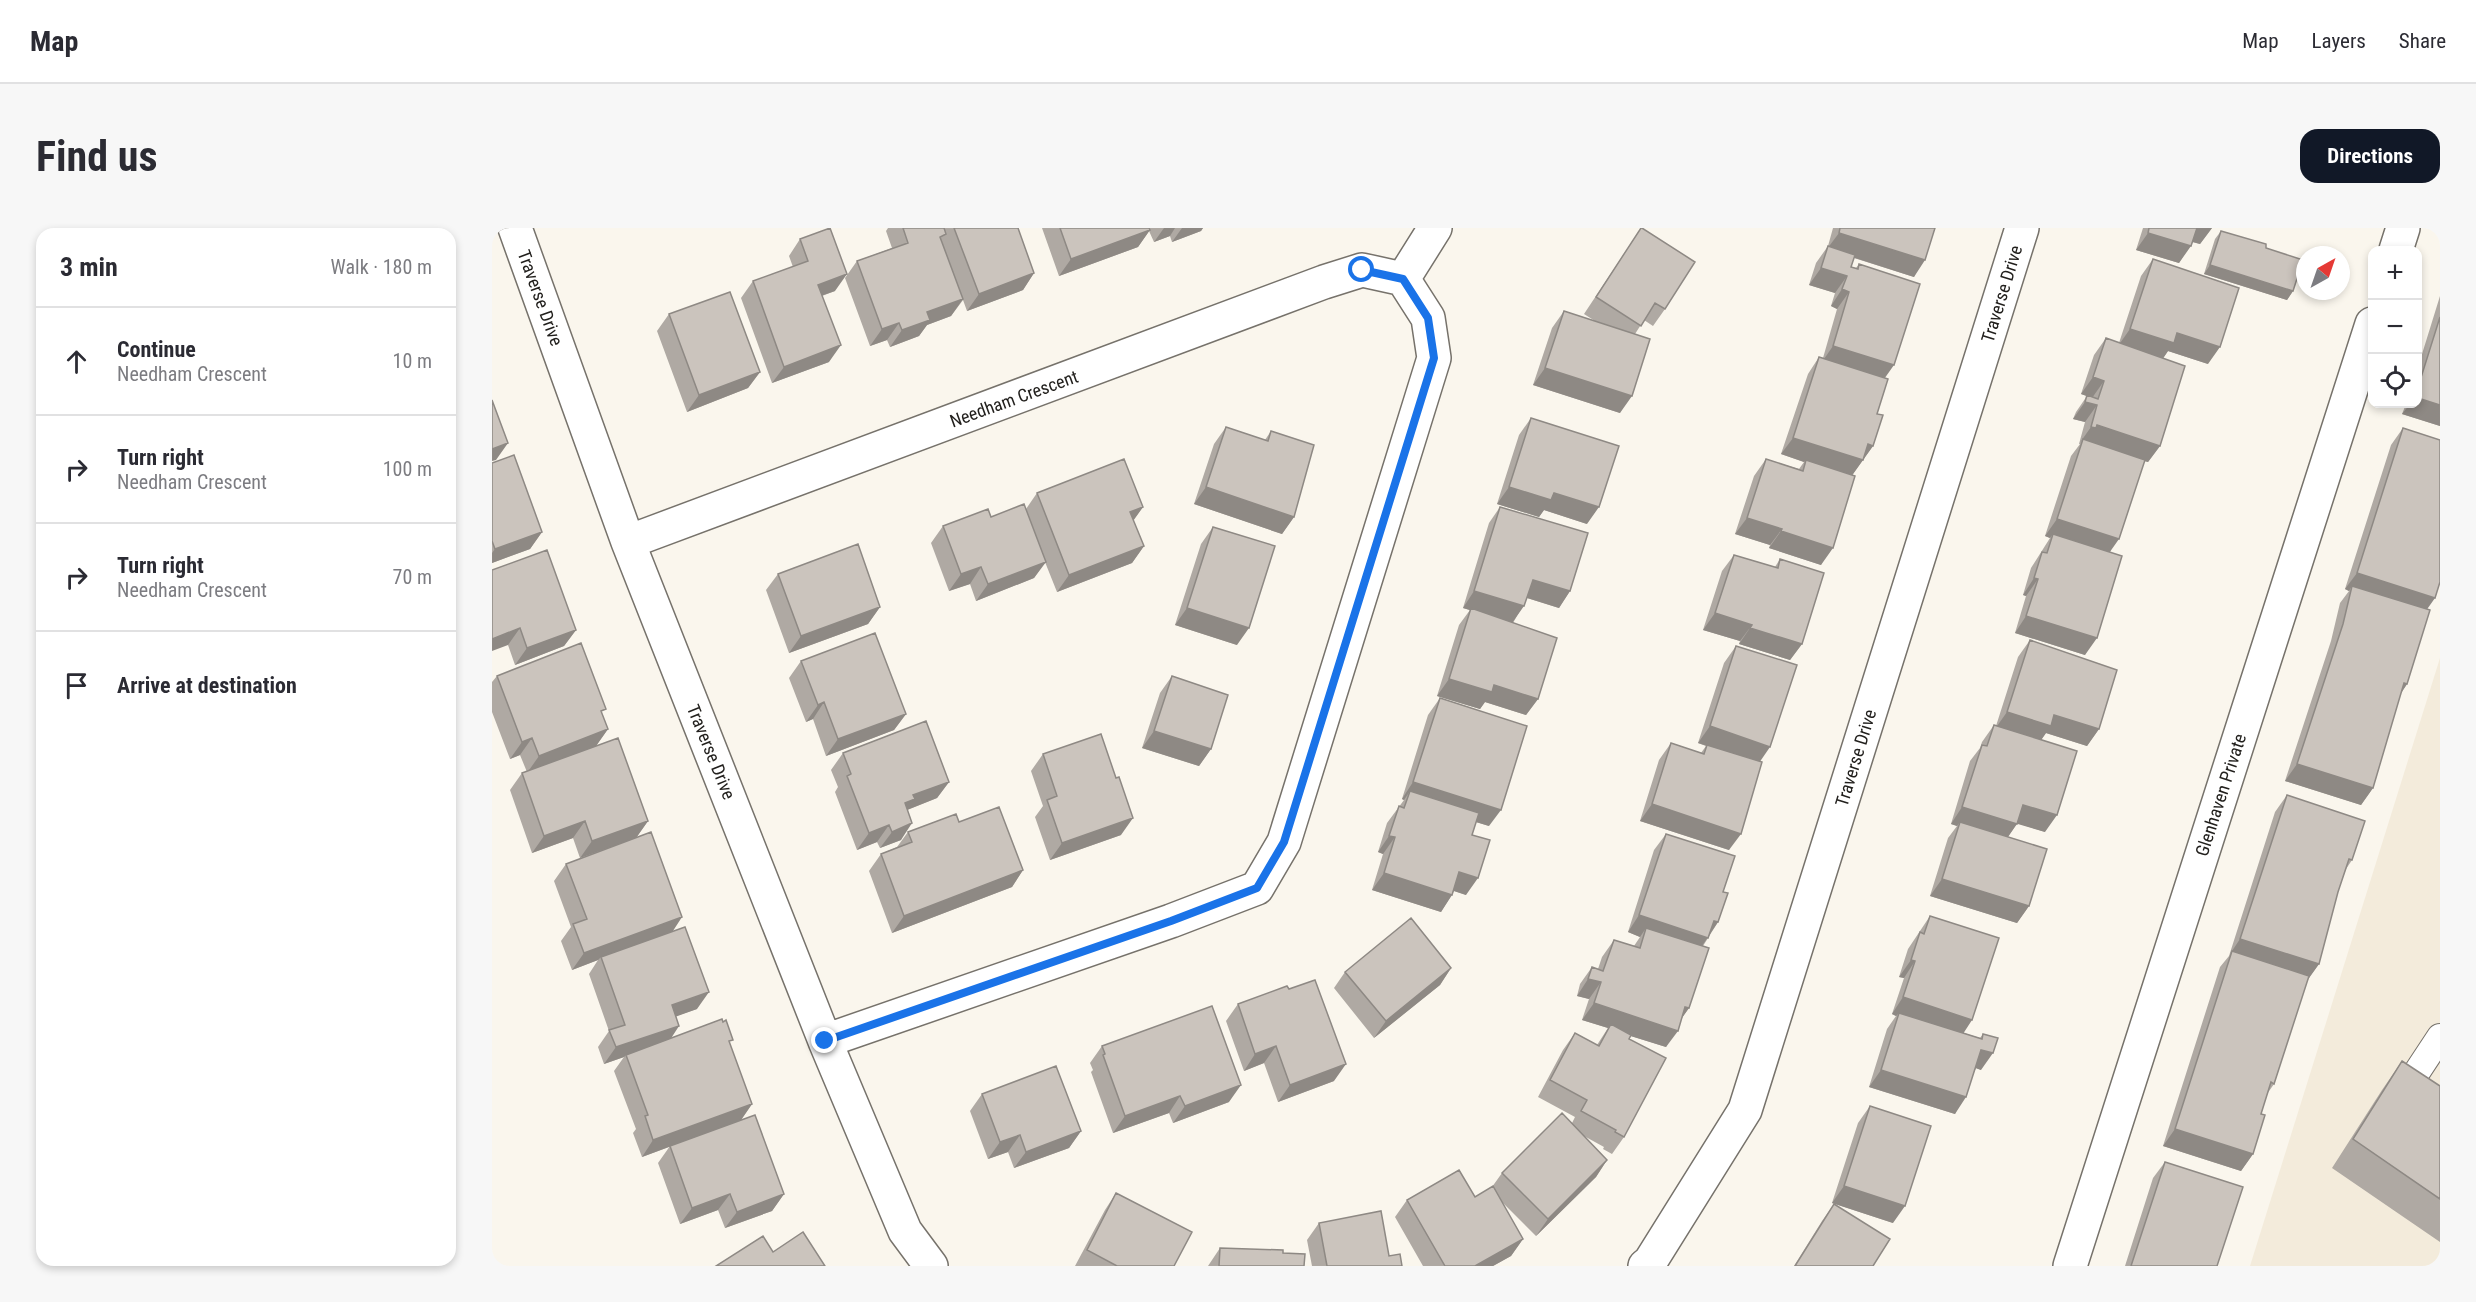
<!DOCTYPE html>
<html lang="en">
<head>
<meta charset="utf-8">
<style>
	:root { --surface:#fff; --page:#f7f7f7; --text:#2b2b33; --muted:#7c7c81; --line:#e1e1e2; --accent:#111827 }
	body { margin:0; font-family:"Roboto Condensed",sans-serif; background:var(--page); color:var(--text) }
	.controls { position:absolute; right:18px; top:18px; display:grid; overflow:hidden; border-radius:12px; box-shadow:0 3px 9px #0003 }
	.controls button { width:54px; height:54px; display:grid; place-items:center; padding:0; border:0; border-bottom:2px solid var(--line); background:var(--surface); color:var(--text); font:30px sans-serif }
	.compass { position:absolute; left:1804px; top:18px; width:54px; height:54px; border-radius:50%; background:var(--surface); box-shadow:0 3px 9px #0003; rotate:40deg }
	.stop { position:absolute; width:18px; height:18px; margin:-14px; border:4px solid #1a73e8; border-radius:50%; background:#fff }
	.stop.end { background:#1a73e8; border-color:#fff; box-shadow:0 2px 6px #0008 }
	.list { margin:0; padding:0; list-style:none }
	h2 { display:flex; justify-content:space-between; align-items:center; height:78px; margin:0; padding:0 24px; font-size:26px }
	h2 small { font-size:20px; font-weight:400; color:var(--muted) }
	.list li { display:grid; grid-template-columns:39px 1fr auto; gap:18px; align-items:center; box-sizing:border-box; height:108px; padding:0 24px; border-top:2px solid var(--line) }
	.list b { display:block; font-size:22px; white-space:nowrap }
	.list p { margin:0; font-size:20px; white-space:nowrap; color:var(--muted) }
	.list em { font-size:20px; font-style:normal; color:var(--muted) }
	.icon { flex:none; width:33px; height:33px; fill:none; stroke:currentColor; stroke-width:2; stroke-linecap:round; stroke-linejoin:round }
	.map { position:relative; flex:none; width:1948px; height:1038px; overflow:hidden; border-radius:18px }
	header { display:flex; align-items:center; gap:36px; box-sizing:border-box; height:84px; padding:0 30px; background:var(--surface); border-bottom:2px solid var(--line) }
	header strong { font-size:28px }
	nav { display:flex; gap:33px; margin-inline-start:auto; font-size:21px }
	.intro { display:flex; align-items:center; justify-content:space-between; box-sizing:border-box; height:144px; padding:0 36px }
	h1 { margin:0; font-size:42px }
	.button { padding:15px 27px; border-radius:18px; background:var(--accent); color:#fff; font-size:21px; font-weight:700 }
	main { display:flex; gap:36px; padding:0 36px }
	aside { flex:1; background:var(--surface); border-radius:18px; box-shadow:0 3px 9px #0003 }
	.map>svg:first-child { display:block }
	.built { fill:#f3ebdb }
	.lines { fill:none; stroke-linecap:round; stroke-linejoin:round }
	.lane-casing { stroke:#76726b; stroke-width:28 }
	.street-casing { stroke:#76726b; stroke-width:36 }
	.lane { stroke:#fff; stroke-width:26 }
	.street { stroke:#fff; stroke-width:33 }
	.wall { fill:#afa9a3 }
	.shaded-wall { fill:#8e8984 }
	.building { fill:#cbc4bd; stroke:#8e8984; stroke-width:1.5 }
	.route { stroke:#1a73e8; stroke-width:8 }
	.labels { text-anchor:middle; stroke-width:5; stroke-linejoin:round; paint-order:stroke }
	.street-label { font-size:18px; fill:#22201d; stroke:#fff }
</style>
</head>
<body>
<header>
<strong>Map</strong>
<nav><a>Map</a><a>Layers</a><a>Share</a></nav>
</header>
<div class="intro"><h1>Find us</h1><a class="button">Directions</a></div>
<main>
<aside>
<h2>3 min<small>Walk · 180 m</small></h2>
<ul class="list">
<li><svg class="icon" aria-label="ahead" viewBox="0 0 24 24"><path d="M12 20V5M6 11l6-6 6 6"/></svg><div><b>Continue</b><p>Needham Crescent</p></div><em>10 m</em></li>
<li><svg class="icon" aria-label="right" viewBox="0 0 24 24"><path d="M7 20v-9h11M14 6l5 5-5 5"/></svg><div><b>Turn right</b><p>Needham Crescent</p></div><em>100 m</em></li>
<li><svg class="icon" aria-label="right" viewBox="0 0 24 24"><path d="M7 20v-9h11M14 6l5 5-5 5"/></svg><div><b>Turn right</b><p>Needham Crescent</p></div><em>70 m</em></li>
<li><svg class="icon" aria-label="arrive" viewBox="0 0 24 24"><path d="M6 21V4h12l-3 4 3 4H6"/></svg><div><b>Arrive at destination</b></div></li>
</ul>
</aside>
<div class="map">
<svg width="1948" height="1038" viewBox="0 0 1948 1038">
	<rect width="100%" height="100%" fill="#faf6ed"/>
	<!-- built -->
	<path class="built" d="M1948 430V1038H1758Z"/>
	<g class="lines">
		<defs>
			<path id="lane" d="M1948 809 1915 859 1948 881"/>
			<path id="street" d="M23 0 136 314 333 813 413 1003 439 1038
				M1904 22 1911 0
				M911 51 943 0
				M136 314 832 54 870 42 911 51 936 90 942 130 792 614 765 660 679 693 333 813
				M1153 1038 1158 1034 1253 882 1530 0
				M1578 1038 1880 96"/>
		</defs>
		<!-- lane casing -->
		<use href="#lane" class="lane-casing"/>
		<!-- street casing -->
		<use href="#street" class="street-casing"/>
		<!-- lane -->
		<use href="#lane" class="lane"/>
		<!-- street -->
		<use href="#street" class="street"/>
	</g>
	<!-- wall -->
	<path class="wall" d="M396 0H526L542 45 531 62 475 83 471 72 459 88 435 97 427 108 398 119 395 112 378 118 353 50 365 33 400 20 394 3Z
		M550 0H711L709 3 680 14 678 8 662 14 657 3 646 19 567 48Z
		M1149 0 1173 81 1161 98 1152 92 1143 106 1128 185 1041 157 1060 100 1072 83 1103 93 1092 86Z
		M1341 0H1443L1422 49 1362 30 1359 39 1364 40 1367 36 1393 150 1385 186 1381 218 1360 247 1329 337 1277 320 1278 317 1243 306 1262 248 1274 231 1307 241 1312 234 1289 226 1316 146 1327 129 1331 130 1345 81 1339 78 1343 65 1317 57 1324 35 1336 18Z
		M1651 0H1720L1708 16 1700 14 1687 35 1644 22Z
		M1729 3 1774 20 1801 63 1795 72 1712 46 1723 11Z
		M308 11 343 63 330 68 337 134 280 155 249 70 261 53 301 39 297 28Z
		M1661 31 1716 136 1676 123 1671 130 1668 218 1656 234 1652 233 1618 324 1593 427 1523 405 1534 368 1531 367 1539 340 1558 310 1553 308 1579 228 1588 216H1587L1593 194 1581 191 1584 184 1595 168 1589 166 1602 127 1614 110 1627 115 1649 48Z
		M1948 68V198L1910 186 1914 176H1926V139Z
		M177 86 268 144 256 160 195 184 165 103Z
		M1039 190 1095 296 1052 282 1047 289 1005 276 1027 207Z
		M734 199 773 212 779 203 802 289 790 306 702 276 722 216Z
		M1911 200 1935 381 1915 456 1909 465 1881 560 1869 577 1793 553 1839 413 1848 375 1857 363 1853 361 1899 217Z
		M0 235 50 304 38 321 0 335Z
		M545 265 651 279 641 292 652 318 640 335 565 364 553 334 542 350 484 373 478 356 457 363 439 315 451 298 499 289 534 281Z
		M1008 279 1078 363 1067 380 1035 370 1021 395 1046 471 1034 487 993 474 988 481 945 468 967 397 978 382 971 380 997 295Z
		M721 299 745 417 683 397 709 316Z
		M1242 327 1283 339 1288 331 1310 416 1298 432 1247 416 1248 413 1211 402 1230 343Z
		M0 342 84 402 72 418 23 437 16 417Z
		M286 346 388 379 376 396 297 425 274 362Z
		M1538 412 1607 501 1595 518 1554 505 1549 512 1553 604 1525 595 1516 609 1537 678 1525 695 1438 668 1456 610 1465 598 1459 596 1478 533 1488 520 1490 514 1502 497 1504 498 1526 429Z
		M1244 418 1268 534 1237 622 1148 593 1167 532 1179 515 1209 525 1214 518 1206 515 1232 435Z
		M309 433 414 486 402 502 334 528 321 491 314 494 297 450Z
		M5 448 110 486 116 501 104 518 156 593 144 610 88 630 81 610 40 625 18 562 30 545 35 544 28 527 18 531 0 484V454Z
		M680 448 719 521 707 538 650 520 668 465Z
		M948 470 997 598 984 594 980 607 974 667 962 663 949 684 880 662 891 626 886 624 895 595 912 572 910 571 936 487Z
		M351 525 457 554 445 570 415 582 409 612 388 620 385 614 365 622 343 564 346 559 339 542Z
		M551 526 629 607 558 632 543 589 551 578 539 543Z
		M1795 567 1860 632 1854 641 1846 664 1827 736 1815 752 1782 856 1775 866 1769 886 1761 926 1749 943 1671 918 1728 739 1737 728 1783 584Z
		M467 594 531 642 520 659 400 705 377 643 389 626 405 619 416 604Z
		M1174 606 1231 664 1226 694 1211 718 1197 780 1189 791 1174 819 1139 808 1137 811 1132 909 1120 926 1111 921 1112 919 1092 908 1115 932 1104 949 1044 1008 1009 973 1031 1011 1019 1028 1001 1038H931L903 989 915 972 983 969 1000 959 1010 945 1080 895 1083 889 1046 869 1071 822 1083 805 1105 817 1116 800 1090 792 1097 771 1085 768 1088 756 1100 739 1106 741 1110 729 1122 712 1142 718 1148 709 1136 704 1162 622Z
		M74 636 180 704 205 781 184 788 179 810 238 816 260 876 249 892 292 966 280 983 233 1000 226 982 188 996 166 935 178 918 220 903 150 929 141 905 144 901 122 843 132 829 112 836 106 819 117 803 97 746 106 732 80 742 69 713 79 699 62 653Z
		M1438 688 1472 805 1488 810 1491 806 1489 842 1484 840 1463 886 1377 859 1395 801 1404 788 1400 786 1412 750 1407 749 1416 721Z
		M959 740 948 757 882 810 842 760 853 744Z
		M746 776 842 853 786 874 772 835 752 843 734 793Z
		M610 818 737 874 681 895 677 885 621 905 599 844 601 842 598 835Z
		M1910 833 1948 858V1014L1840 940 1890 862Z
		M490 866 589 903 577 920 522 940 516 924 496 931 478 883Z
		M1378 878 1401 995 1340 975 1366 895Z
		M1673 934 1725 1038H1633L1661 950Z
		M624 965 682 1038H583L613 982Z
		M1342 976 1381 1038H1302L1330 993Z
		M827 995 897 1028 910 1038H820L815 1012Z
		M728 1020 791 1025 812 1038H716Z"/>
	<!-- shaded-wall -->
	<path class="shaded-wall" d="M672 0H683L678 8 662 14Z
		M690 0H711L709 3 680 14Z
		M1703 0H1720L1708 16 1694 12Z
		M658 2 646 19 567 48 579 31Z
		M1347 5 1433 32 1422 49 1335 21Z
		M1656 5 1699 18 1687 35 1644 22Z
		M1718 37 1801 63 1795 72 1712 46Z
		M1329 40 1355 48 1343 65 1317 57Z
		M542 45 531 62 475 83 487 66Z
		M355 46 343 63 314 73 326 57Z
		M1350 61 1357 64 1345 81 1339 78Z
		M471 71 459 88 435 97 427 108 398 119 410 102 435 84Z
		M407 95 395 112 378 118 390 101Z
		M1638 101 1685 105 1728 119 1716 136 1676 123 1670 132 1626 118Z
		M349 117 337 134 280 155 292 139Z
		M1341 118 1402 137 1390 154 1330 134Z
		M1053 140 1140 168 1128 185 1041 157Z
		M268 144 256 160 195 184 207 167Z
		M1601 149 1612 153 1600 170 1589 166Z
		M1926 170 1948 177V198L1910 186 1918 176H1926Z
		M1593 174 1605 177 1593 194 1581 191Z
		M1605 197 1668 218 1656 234 1594 215 1591 211 1587 216 1599 199Z
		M1301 210 1376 216 1381 218 1359 249 1314 232 1312 234 1289 226Z
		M16 215 4 232 0 233V221Z
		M714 259 802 289 790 306 702 276Z
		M1017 259 1062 265 1107 279 1095 296 1052 282 1047 289 1005 276Z
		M651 279 639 296 638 284Z
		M1255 290 1290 301 1278 317 1243 306Z
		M1565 291 1627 311 1615 328 1561 306 1558 310 1553 308Z
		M1289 303 1341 320 1329 337 1277 320Z
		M50 304 38 321 0 335V325L3 321Z
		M652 318 640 335 565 364 577 347Z
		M554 334 542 350 484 373 496 356Z
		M489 339 478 356 457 363 469 346Z
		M1865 345 1943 370 1931 387 1860 358 1857 363 1853 361Z
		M1542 350 1546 351 1534 368 1531 367Z
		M1041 352 1078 363 1067 380 1029 368Z
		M982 363 1032 378 1020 395 971 380Z
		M388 379 376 396 297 425 309 408Z
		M695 380 757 400 745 417 683 397Z
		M1223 385 1260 397 1248 413 1211 402Z
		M1534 388 1605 410 1593 427 1523 405Z
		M28 400 16 417 0 423V411Z
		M1258 400 1310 416 1298 432 1247 416Z
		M84 402 72 418 23 437 35 420Z
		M957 451 1002 457 1046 471 1034 487 993 474 988 481 945 468Z
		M1912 455 1915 456 1904 473Z
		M332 474 321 491 314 494 326 477Z
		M1515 484 1562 487 1607 501 1595 518 1554 505 1547 515 1503 501Z
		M414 486 402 502 334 528 346 511Z
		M1218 498 1278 519 1267 535 1206 515Z
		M116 501 104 518 35 545 47 528Z
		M662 503 719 521 707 538 650 520Z
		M40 510 28 527 18 531 30 514Z
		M1805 536 1881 560 1869 577 1793 553Z
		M457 554 445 570 415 582 413 575 421 567Z
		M921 554 1009 582 997 598 915 573 918 563 912 572 910 571Z
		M1160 576 1249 606 1237 622 1148 593Z
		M1531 577 1565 587 1553 604 1519 594Z
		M1470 579 1525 596 1513 613 1468 594 1465 598 1459 596Z
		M641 590 629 607 558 632 570 615Z
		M93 593 81 610 40 625 52 608Z
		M156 593 144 610 88 630 100 613Z
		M420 595 409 612 388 620 400 604Z
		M397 597 385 614 365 622 377 605Z
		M897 608 903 609 891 626 886 624Z
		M531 642 520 659 400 705 412 688Z
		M967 644 986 650 974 667 956 661Z
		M892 645 960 667 949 684 880 662Z
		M1450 651 1537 678 1525 695 1438 668Z
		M1147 687 1222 693 1226 694 1204 727 1154 700 1148 709 1136 704Z
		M190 689 179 706 109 729 106 732 80 742 92 725Z
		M1748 711 1827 736 1815 753 1740 723Z
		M1419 732 1423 733 1412 750 1407 749Z
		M959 740 948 757 882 810 894 793Z
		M1096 751 1109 754 1097 771 1085 768Z
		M217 764 205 781 169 794 180 777Z
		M1411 769 1480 792 1469 809 1407 785 1404 788 1400 786Z
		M1102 775 1186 803 1174 819 1116 801 1119 796 1116 800 1090 792Z
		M1193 779 1197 780 1185 797Z
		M187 798 176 815 134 827 132 829 112 836 124 819Z
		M784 818 772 835 752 843 763 826Z
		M1489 822 1501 825 1489 842 1478 838Z
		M854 836 842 853 786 874 798 857Z
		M1389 842 1474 869 1463 886 1377 859Z
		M749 857 737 874 681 895 693 878Z
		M688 868 677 885 621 905 633 888Z
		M260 876 249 892 150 929 161 912Z
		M1683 901 1761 926 1749 943 1671 918Z
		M589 903 577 920 522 940 534 924Z
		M528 907 516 924 496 931 508 914Z
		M1115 932 1104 949 1044 1008 1056 991Z
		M1352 958 1413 978 1401 995 1340 975Z
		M238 966 226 982 188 996 200 980Z
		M292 966 280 983 233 1000 245 984Z
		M1031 1011 1019 1028 1001 1038H983Z"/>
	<!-- building -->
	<path class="building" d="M338 0 355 46 326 57 349 117 292 139 261 53 316 33 308 11Z
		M411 0H452L454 6 448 9 471 71 435 84 438 92 410 102 407 95 390 101 365 33 416 15Z
		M462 0H526L542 45 487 66Z
		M568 0H657L658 2 579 31Z
		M1149 0H1150L1203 34 1173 81 1163 75 1149 98 1104 69Z
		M1348 0H1443L1433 32 1347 5Z
		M1657 0H1705L1699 18 1656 5Z
		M1729 3 1774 16V20L1811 32 1801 63 1718 37Z
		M1336 18 1363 27 1359 39 1366 41 1367 36 1428 56 1402 137 1341 118 1357 64 1350 61 1355 48 1329 40Z
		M1661 31 1747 60 1728 119 1685 105 1682 115 1638 101Z
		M238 64 268 144 207 167 177 86Z
		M1072 83 1158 111 1140 168 1053 140Z
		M1948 89V177L1926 170V159Z
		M1614 110 1693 138 1668 218 1605 197 1604 200 1599 199 1605 177 1593 174 1595 167 1606 171 1612 153 1601 149Z
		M1327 129 1396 151 1385 186 1391 187 1381 218 1376 216 1371 232 1301 210Z
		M0 172 16 215 0 221Z
		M1039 190 1127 218 1107 279 1062 265 1059 272 1017 259Z
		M734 199 776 213 779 203 822 217 802 289 714 259Z
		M1911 200 1948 212V354L1943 370 1865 345Z
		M1591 211 1653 232 1627 311 1565 291Z
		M22 227 50 304 3 321 0 313V235Z
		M632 231 651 279 638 284 652 318 577 347 545 265Z
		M1274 231 1311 243 1314 232 1363 248 1341 320 1289 303 1290 301 1255 290Z
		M532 276 554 334 496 356 489 339 469 346 451 298 496 281 499 289Z
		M1008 279 1096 305 1078 363 1041 352 1032 378 982 363Z
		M721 299 783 318 757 400 695 380Z
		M1561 306 1630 328 1605 410 1534 388 1546 351 1542 350 1550 324 1555 325Z
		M366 316 388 379 309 408 286 346Z
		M55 322 84 402 35 420 28 400 0 411V342Z
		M1242 327 1286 340 1288 331 1332 345 1310 416 1258 400 1260 397 1223 385Z
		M1860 358 1938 382 1915 456 1912 455 1881 560 1805 536 1851 396Z
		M979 380 1065 410 1046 471 1002 457 1000 464 957 451Z
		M383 405 414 486 346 511 332 474 326 477 309 433Z
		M1538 412 1625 442 1607 501 1562 487 1559 498 1515 484Z
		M89 415 114 481 109 483 116 501 47 528 40 510 30 514 5 448Z
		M1244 418 1305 437 1278 519 1218 498Z
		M680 448 736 467 719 521 662 503Z
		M948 470 1035 498 1009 582 921 554Z
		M434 493 457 554 421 567 423 571 413 575 420 595 400 604 397 597 377 605 355 548 359 546 351 525Z
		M1502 497 1585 523 1565 587 1531 577 1525 596 1470 579 1490 517 1495 518Z
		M609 506 624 550 627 549 641 590 570 615 555 572 565 568 551 526Z
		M126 510 156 593 100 613 93 593 52 608 30 545Z
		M1179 515 1212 526 1215 517 1270 534 1249 606 1160 576Z
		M918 563 987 585 980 607 998 612 986 650 967 644 960 667 892 645 903 609 897 608 907 578 912 580Z
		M1795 567 1873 593 1860 632 1857 631 1846 664 1827 736 1748 711Z
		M507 579 531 642 412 688 389 626 420 614 416 604 464 586 467 594Z
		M1468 594 1555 621 1537 678 1450 651Z
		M159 604 190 689 92 725 81 696 95 691 74 636Z
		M1174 606 1243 628 1231 664 1236 665 1226 694 1222 693 1216 710 1147 687Z
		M1438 688 1507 710 1480 792 1411 769 1423 733 1419 732 1428 704 1432 706Z
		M919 690 959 740 894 793 853 744Z
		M193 699 217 764 180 777 187 798 124 819 117 802 133 797 109 729Z
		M1154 700 1217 720 1197 780 1193 779 1186 803 1102 775 1109 754 1096 751 1100 739 1111 743 1122 712 1148 720Z
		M1740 723 1817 748 1782 856 1779 854 1769 886 1773 887 1761 926 1683 901Z
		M823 752 854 836 798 857 784 818 763 826 746 776 795 758 797 761Z
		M720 778 749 857 693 878 688 868 633 888 611 827 613 826 610 818Z
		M1407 785 1490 811 1491 806 1506 810 1501 825 1489 822 1474 869 1389 842Z
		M230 791 231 794 234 792 241 812 237 813 260 876 161 912 153 888 156 887 134 827Z
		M1119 796 1139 807 1137 811 1174 830 1132 909 1123 904 1124 902 1089 883 1095 872 1058 852 1083 805 1107 818Z
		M1910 833 1948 858V971L1861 911Z
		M564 838 589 903 534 924 528 907 508 914 490 866Z
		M1378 878 1439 898 1413 978 1352 958Z
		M1070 885 1115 932 1056 991 1010 945Z
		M263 887 292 966 245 984 238 966 200 980 178 918Z
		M1673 934 1751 959 1725 1038H1639Z
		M967 942 983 969 1001 958 1031 1011 983 1038H953L915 972Z
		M624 965 700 1004 682 1038H625L595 1022Z
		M1342 976 1398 1011 1381 1038H1303Z
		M889 983 897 1028 908 1026 910 1038H835L827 995Z
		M311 1004 333 1038H224L271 1008 281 1024Z
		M728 1020 791 1022V1025L813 1026 812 1038H727Z"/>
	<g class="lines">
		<!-- route -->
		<path class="route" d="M333 813 679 693 765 660 792 614 942 130 936 90 911 51 870 42"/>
	</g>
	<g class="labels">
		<!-- street labels -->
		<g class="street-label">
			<text transform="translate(1510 66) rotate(-73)" y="6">Traverse Drive</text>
			<text transform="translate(48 70) rotate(70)" y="6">Traverse Drive</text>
			<text transform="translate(522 171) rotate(-20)" y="6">Needham Crescent</text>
			<text transform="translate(219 524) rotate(68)" y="6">Traverse Drive</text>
			<text transform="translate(1364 530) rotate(-73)" y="6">Traverse Drive</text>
			<text transform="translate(1729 567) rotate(-72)" y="6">Glenhaven Private</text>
		</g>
	</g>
</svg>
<div class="controls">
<button>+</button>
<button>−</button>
<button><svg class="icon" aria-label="locate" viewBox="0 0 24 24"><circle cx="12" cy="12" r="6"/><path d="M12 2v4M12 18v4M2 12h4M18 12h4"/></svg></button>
</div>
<svg class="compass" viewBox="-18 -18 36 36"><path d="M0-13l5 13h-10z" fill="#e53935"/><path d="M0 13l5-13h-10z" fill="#7c7c81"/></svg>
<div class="stop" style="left:870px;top:42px"></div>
<div class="stop end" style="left:333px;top:813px"></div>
</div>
</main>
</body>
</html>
